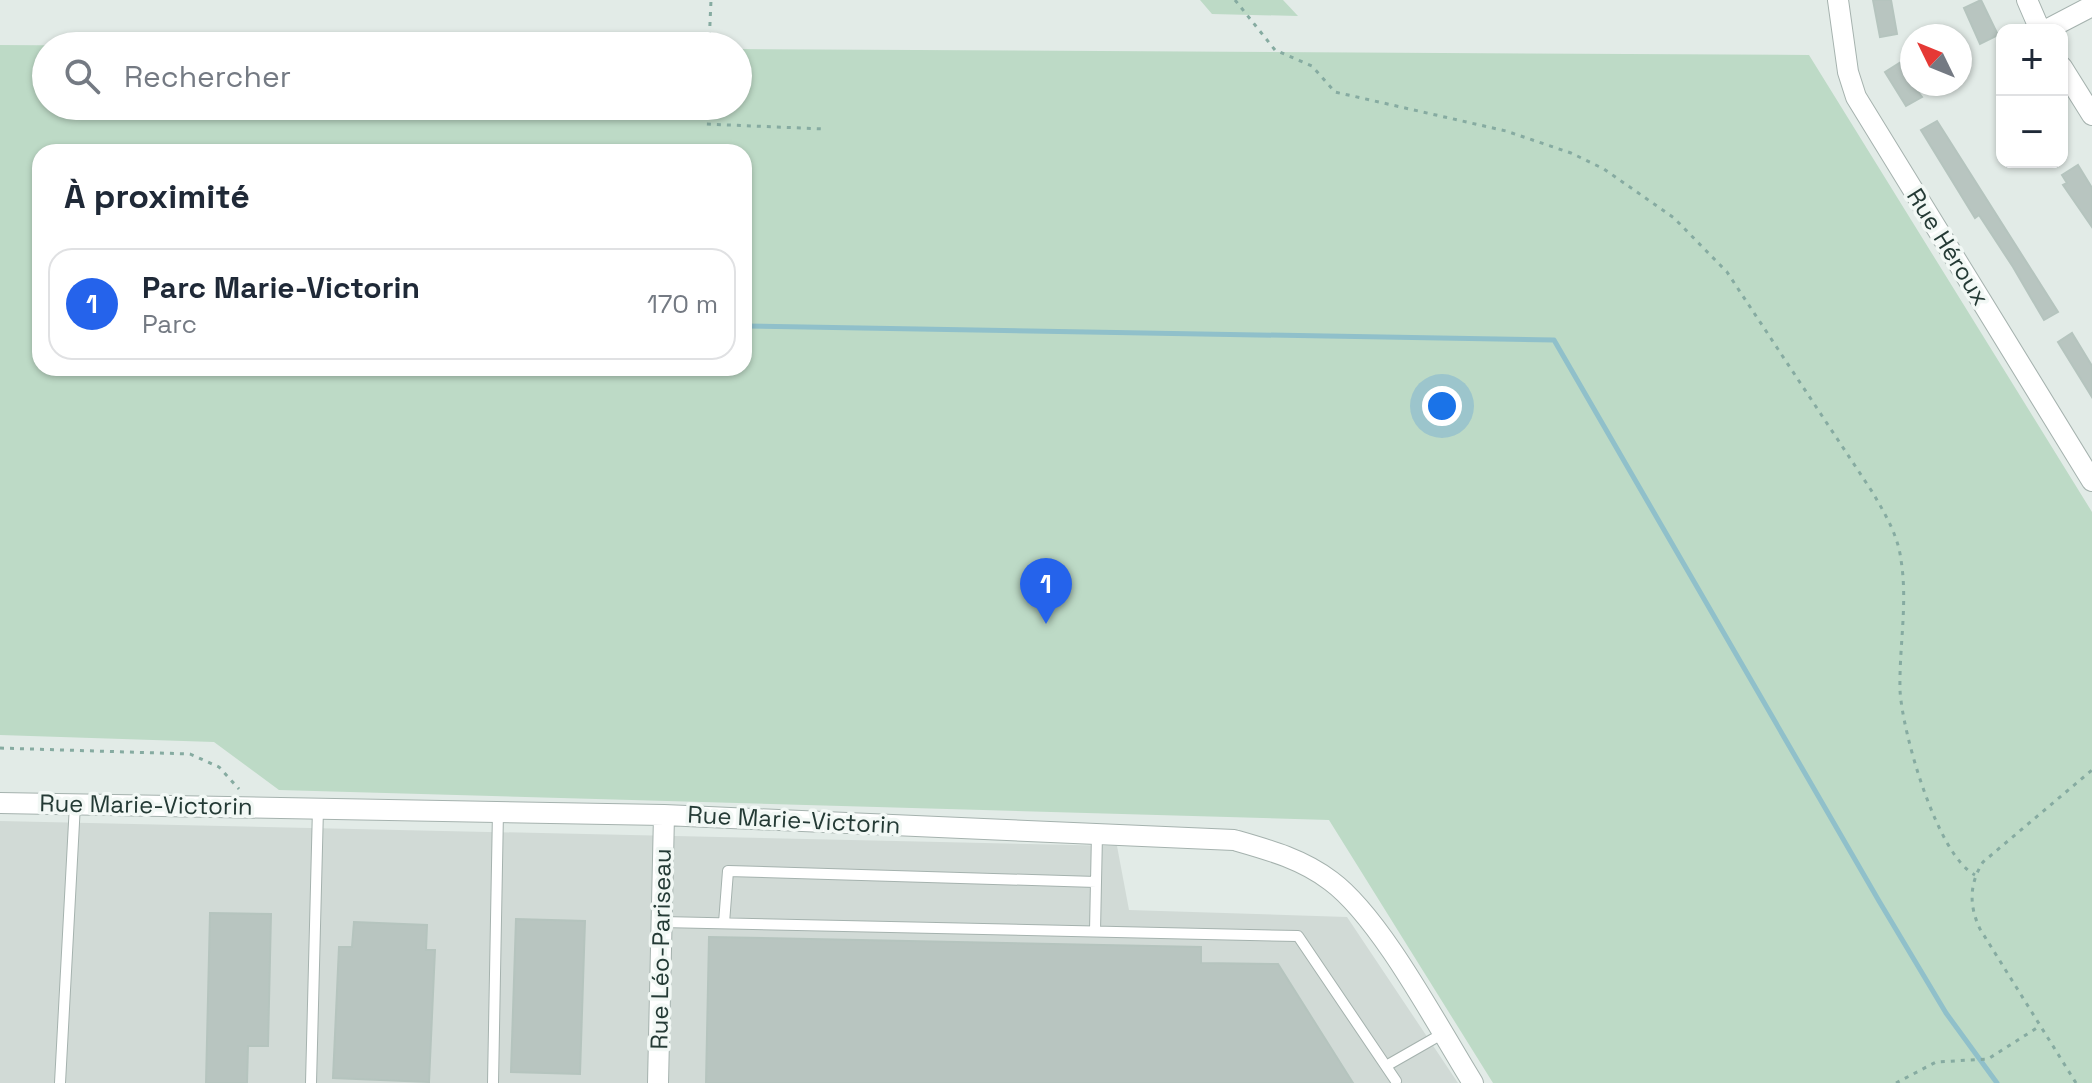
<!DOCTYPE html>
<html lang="fr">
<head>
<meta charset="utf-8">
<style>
	:root { --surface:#fff; --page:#f6f6f7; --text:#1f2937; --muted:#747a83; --line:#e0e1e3; --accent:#2563eb }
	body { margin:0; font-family:"Space Grotesk",sans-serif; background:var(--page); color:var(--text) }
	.controls { position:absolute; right:24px; top:24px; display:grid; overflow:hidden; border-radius:16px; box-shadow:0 2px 6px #0004 }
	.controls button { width:72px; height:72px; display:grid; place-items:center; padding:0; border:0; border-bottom:2px solid var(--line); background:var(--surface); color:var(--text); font:40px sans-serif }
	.compass { position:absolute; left:1900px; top:24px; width:72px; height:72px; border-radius:50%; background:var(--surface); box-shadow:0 2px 6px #0004; rotate:313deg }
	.you { position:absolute; left:1442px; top:406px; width:28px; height:28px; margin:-20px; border:6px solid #fff; border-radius:50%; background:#1a73e8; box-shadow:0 0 0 12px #1a73e833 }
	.badge { display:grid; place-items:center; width:52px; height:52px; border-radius:50%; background:var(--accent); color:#fff; font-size:26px; font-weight:700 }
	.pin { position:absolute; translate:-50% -66px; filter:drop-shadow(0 2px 4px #0008) }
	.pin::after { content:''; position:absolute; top:42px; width:28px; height:24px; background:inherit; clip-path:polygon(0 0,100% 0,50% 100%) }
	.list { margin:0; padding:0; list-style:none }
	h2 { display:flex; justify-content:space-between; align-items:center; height:104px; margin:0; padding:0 32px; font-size:34px }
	h2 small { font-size:26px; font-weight:400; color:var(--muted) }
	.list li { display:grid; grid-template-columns:52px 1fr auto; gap:24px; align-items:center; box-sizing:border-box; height:112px; margin:0 16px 16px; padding:0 16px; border:2px solid var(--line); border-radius:24px }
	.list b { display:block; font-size:30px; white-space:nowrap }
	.list p { margin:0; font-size:26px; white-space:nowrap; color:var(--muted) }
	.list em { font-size:26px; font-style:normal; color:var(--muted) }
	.icon { flex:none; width:44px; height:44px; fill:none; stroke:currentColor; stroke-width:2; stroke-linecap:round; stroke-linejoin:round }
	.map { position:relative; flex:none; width:2092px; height:1083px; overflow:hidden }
	.search { position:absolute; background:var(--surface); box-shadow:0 2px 6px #0004; left:32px; top:32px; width:720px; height:88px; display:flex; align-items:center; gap:20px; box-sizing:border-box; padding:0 28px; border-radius:44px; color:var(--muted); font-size:30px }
	.panel { position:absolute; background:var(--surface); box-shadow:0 2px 6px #0004; left:32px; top:144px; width:720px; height:232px; border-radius:24px }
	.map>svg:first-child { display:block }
	.built { fill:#d1dad6 }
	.green { fill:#bddac6; fill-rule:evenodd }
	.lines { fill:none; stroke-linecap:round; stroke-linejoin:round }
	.stream { stroke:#90c0ca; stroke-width:5 }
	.building { fill:#b8c5c0; stroke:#b5c4be; stroke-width:2 }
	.lane-casing { stroke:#a5b2ae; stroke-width:12 }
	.street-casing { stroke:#a5b2ae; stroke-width:22 }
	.path { stroke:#86aba1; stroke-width:3; stroke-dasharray:4 6; stroke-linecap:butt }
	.lane { stroke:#fff; stroke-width:10 }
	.street { stroke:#fff; stroke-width:20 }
	.labels { text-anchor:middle; stroke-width:7; stroke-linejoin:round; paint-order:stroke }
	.street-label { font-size:24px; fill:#243a35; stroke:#f2f8f5 }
</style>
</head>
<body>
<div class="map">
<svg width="2092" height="1083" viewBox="0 0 2092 1083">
	<rect width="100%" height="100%" fill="#e2ebe7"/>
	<!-- built -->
	<path class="built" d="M0 821 1117 846 1129 910 1347 917 1458 1083H0Z"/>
	<!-- green -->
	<path class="green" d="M1200 0H1283L1298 16 1212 14Z
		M0 45 159 46H46V106H738V49L1809 55 2092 512V1083H1493L1329 820 279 790 214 742 0 735ZM40 152H744V368H40Z"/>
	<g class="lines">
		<!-- stream -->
		<path class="stream" d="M744 326 1554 340 1879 901 1946 1013 1997 1083"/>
	</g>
	<!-- building -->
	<path class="building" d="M1873 0H1891L1897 34 1880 37Z
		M1981 0 1998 35 1980 44 1964 8Z
		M1912 55V84L1922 97 1906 106 1885 72Z
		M1937 121 2058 312 2044 320 2013 267 1979 215 1975 218 1921 130Z
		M2078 165 2092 188V227L2063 185 2067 183 2062 175Z
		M2072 333 2092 366V397L2058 342Z
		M210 913 271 914 268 1046H248L247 1083H206Z
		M516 919 585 921 580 1074 511 1072Z
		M354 922 427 925 426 950H435L429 1082 333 1078 339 947H352Z
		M709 937 1201 947V963L1278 964 1353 1083H706Z"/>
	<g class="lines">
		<defs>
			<path id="lane" d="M662 922 1298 936 1396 1081
				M724 923 728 871 1096 882 1097 834
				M1095 931 1096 882
				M1386 1066 1442 1034
				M60 1083 75 804
				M311 1083 318 808
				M493 1083 498 811"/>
			<path id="street" d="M1838 0 1848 72 1856 97 2092 481
				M2027 0 2040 30
				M2046 30 2092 6
				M2062 67 2092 115
				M0 803 664 815 1234 840C1269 850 1302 859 1331 881 1381 918 1438 1027 1473 1083
				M658 1083 664 815"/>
		</defs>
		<!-- lane casing -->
		<use href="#lane" class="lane-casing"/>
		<!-- street casing -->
		<use href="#street" class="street-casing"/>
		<!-- path -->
		<path class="path" d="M1235 0 1275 50 1312 66 1335 92 1506 131 1571 153 1604 169 1674 218 1727 272 1873 493C1885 514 1898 535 1901 560 1908 603 1899 647 1900 690 1902 732 1937 855 1975 875
			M709 46 711 0
			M707 106 705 124 825 129
			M0 748 190 754 219 767 239 789
			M1896 1083 1936 1062 1988 1059 2040 1026
			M2076 1083 1980 929C1969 906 1969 884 1983 862L2092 770"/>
		<!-- lane -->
		<use href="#lane" class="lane"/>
		<!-- street -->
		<use href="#street" class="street"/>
	</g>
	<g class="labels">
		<!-- street labels -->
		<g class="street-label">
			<text transform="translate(1948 247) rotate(58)" y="8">Rue Héroux</text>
			<text transform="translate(146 805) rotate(1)" y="8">Rue Marie-Victorin</text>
			<text transform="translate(794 820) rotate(3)" y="8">Rue Marie-Victorin</text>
			<text transform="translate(661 949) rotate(-89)" y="8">Rue Léo-Pariseau</text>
		</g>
	</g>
</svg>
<div class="controls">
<button>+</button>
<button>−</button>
</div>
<svg class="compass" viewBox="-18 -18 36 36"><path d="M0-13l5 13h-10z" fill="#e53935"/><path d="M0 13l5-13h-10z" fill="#747a83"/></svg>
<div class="you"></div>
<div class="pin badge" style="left:1046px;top:624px">1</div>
<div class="search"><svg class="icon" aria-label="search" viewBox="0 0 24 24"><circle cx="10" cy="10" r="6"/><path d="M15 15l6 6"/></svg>Rechercher</div>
<section class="panel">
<h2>À proximité<small></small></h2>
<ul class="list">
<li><span class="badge">1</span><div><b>Parc Marie-Victorin</b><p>Parc</p></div><em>170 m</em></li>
</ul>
</section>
</div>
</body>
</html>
